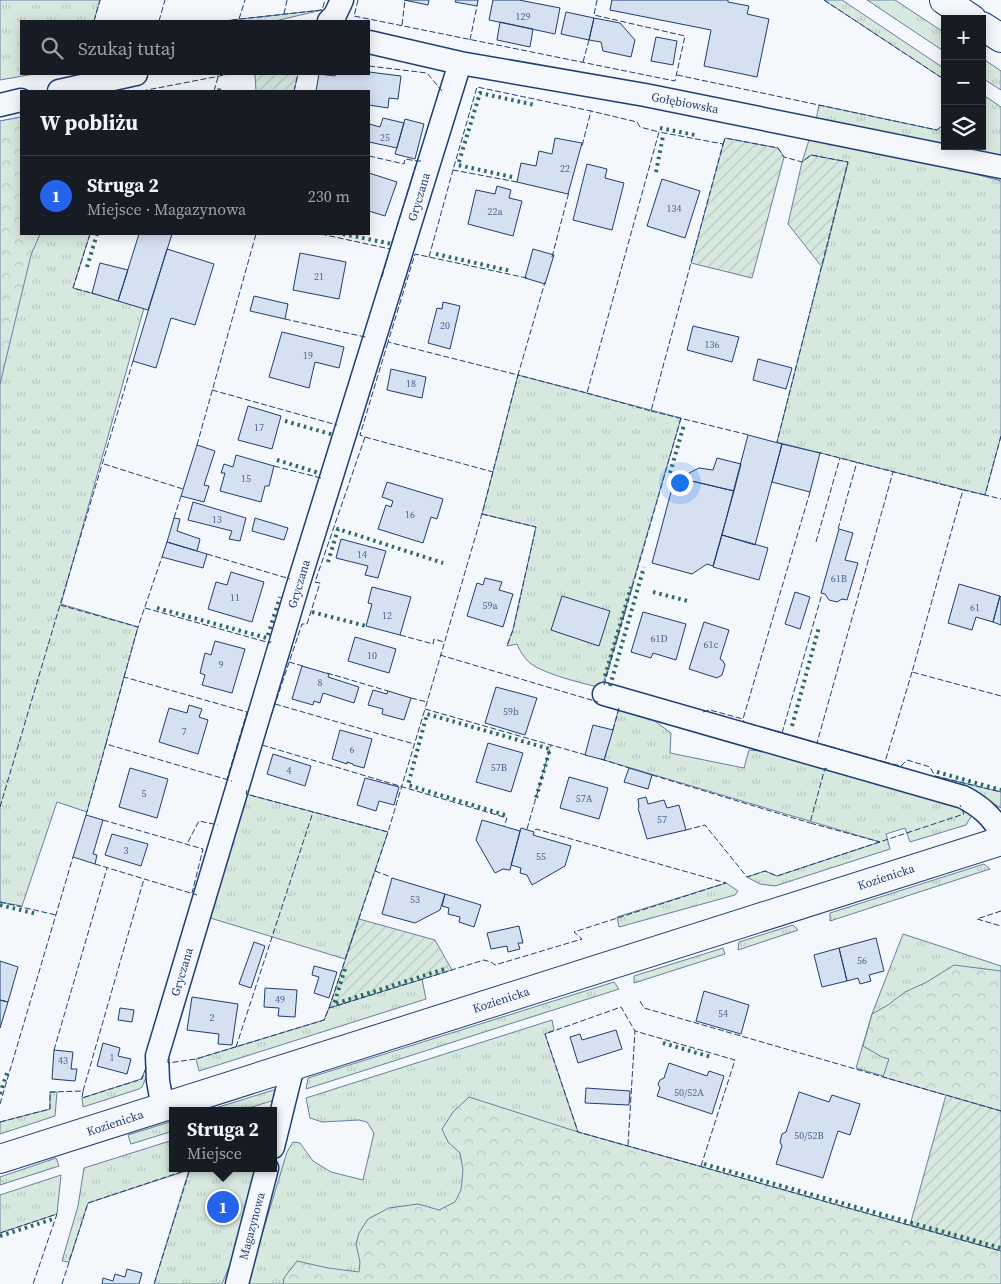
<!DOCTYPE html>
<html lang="pl">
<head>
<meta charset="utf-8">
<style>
	:root { --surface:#171b24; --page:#242831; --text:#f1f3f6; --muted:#9ea1a6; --line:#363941; --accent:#2563eb }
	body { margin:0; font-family:"Source Serif 4",serif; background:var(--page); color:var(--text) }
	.controls { position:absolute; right:15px; top:15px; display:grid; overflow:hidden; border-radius:0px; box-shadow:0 2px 12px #0003 }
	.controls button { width:45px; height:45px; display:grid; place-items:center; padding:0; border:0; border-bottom:1px solid var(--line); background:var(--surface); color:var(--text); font:25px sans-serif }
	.you { position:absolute; left:679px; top:482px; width:18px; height:18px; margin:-12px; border:4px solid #fff; border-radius:50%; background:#1a73e8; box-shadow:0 0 0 8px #1a73e833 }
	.badge { display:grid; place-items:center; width:32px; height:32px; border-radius:50%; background:var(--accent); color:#fff; font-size:16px; font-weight:700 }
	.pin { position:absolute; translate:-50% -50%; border:2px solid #fff; box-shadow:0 1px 5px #0006 }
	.popup { position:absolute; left:169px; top:1107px; width:108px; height:65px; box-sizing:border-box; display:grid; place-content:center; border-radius:0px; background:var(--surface); filter:drop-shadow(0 1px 4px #0005); font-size:16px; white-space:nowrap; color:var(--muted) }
	.popup b { font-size:19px; color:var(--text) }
	.popup::after { content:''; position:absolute; left:50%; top:100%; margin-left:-10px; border:10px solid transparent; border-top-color:var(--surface) }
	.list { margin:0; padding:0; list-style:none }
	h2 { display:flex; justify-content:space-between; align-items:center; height:65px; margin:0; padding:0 20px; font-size:21px }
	h2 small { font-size:16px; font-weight:400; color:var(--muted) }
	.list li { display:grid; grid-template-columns:32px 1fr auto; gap:15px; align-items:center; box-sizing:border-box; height:80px; padding:0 20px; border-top:1px solid var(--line) }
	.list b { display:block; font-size:19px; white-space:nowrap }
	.list p { margin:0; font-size:16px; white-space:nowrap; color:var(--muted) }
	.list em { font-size:16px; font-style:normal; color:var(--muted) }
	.icon { flex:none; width:28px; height:28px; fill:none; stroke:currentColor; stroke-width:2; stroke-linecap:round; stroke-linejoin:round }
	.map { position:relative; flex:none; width:1001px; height:1284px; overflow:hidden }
	.search { position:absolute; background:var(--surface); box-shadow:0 2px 12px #0003; left:20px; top:20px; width:350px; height:55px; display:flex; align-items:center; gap:12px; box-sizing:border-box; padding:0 18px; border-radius:0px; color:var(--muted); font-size:19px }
	.panel { position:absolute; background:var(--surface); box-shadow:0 2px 12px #0003; left:20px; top:90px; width:350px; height:145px; border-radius:0px }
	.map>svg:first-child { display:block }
	.grass { fill:url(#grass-tufts); stroke:#687fa3 }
	.forest { fill:url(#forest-crowns); stroke:#687fa3 }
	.garden { fill:url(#garden-furrows); stroke:#687fa3 }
	.building { fill:#d5e0f0; stroke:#1d3f73 }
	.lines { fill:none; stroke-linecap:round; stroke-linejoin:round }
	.street-casing { stroke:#1d3f73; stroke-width:25 }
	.secondary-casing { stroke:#1d3f73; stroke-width:30 }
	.primary-casing { stroke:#1d3f73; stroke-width:30 }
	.street { stroke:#f4f7fb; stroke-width:22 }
	.secondary { stroke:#f4f7fb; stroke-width:28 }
	.primary { stroke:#f4f7fb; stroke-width:28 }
	.hedge { stroke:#2c6c60; stroke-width:4; stroke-dasharray:2.5 4; stroke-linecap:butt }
	.fence { stroke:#1d3f73; stroke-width:1; stroke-dasharray:6 2.5; stroke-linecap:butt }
	.labels { text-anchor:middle; stroke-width:4; stroke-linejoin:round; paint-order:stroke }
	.number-label { font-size:10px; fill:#4b6792 }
	.street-label { font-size:12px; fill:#1d3f73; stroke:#f4f7fb }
</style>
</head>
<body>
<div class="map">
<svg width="1001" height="1284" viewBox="0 0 1001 1284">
	<defs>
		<pattern id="grass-tufts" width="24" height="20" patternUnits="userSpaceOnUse" patternTransform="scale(1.25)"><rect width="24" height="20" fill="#d7e8df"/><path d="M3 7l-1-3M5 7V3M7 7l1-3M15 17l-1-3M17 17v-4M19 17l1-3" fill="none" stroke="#b8c8c3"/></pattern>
		<pattern id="forest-crowns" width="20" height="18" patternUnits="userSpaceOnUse" patternTransform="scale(1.25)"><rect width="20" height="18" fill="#d7e8df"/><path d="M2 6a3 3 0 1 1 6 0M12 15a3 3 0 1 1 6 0" fill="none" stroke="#b8c8c3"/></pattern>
		<pattern id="garden-furrows" width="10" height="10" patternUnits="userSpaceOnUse" patternTransform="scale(1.25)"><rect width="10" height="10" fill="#d7e8df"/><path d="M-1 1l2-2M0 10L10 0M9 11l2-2" fill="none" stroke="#b8c8c3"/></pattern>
	</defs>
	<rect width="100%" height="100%" fill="#f4f7fb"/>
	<!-- grass -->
	<path class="grass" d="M0 0H100L94 21H21V74H34L0 80Z
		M824 0H842L945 69V80Z
		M867 0H895L945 33V52Z
		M322 10 275 21H223Z
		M982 58 1001 71V90L982 78Z
		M982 94 1001 107V158L816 120 819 105 937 130 945 123V146H982Z
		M21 117V234H90L73 288 144 308 61 604 138 627 87 812 57 802 22 906 0 902V121Z
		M810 137 968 172 1001 181V436L985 495 777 442 848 163 811 155 802 162Z
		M518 375 681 418 602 688C582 683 546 675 530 663 524 658 520 651 517 644L507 646 513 629 536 527 482 514Z
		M619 708 652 719 671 733 670 753 744 768 749 750 773 752 964 805 972 815 966 825 910 842 905 828 886 834 890 849 775 886 760 884 747 877 765 871 777 876 880 842 604 760Z
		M935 776 1001 792V808L979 796 934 779Z
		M246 794 388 832 345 959 207 917Z
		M984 864 990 869 830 921V913Z
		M726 883 738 891 735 895 619 927 617 917Z
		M793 925 798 930 738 950 739 942Z
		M903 934 1001 966V1111L856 1068 872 1014Z
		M723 948 725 954 634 983V976Z
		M422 979 426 999 199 1071 196 1059 324 1020 329 1008Z
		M614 982 619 989 306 1089 308 1078Z
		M552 1020 554 1030 545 1034 578 1132 1001 1251V1284H247L287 1152 293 1142 300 1143 313 1161 331 1172 363 1180 374 1133 367 1122 359 1120 322 1122 310 1118 306 1098Z
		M147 1066H151L142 1087 139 1089 83 1107 82 1098 141 1079Z
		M280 1088 278 1099 239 1111H206Z
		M50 1092H57L55 1116 0 1134V1122L50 1109Z
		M173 1121V1131L131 1144 128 1135Z
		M173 1140V1168H260L239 1243 222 1284H154L189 1170 88 1203 69 1262 62 1261 78 1206 84 1168Z
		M56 1158 59 1166 0 1185V1177Z
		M61 1175 57 1214 0 1233V1195Z"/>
	<!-- forest -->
	<path class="forest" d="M21 117V234H40L31 255 0 384V121Z
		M954 965 1001 971V1111L883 1077 889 1059 882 1057 863 1046 872 1014 888 1005 905 992 927 982Z
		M469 1097 578 1132 1001 1251V1284H283L284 1278 297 1261 328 1268 359 1272 360 1262 356 1244 359 1233 368 1219 389 1208 418 1204 439 1210 455 1202 461 1190 463 1170 460 1153 448 1142 442 1129 453 1112Z"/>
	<!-- garden -->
	<path class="garden" d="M255 74H298L294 91H256Z
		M725 138 778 148 784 157 752 278 691 263Z
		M811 155 848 162 822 267 788 224 802 162Z
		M359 919 435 940 452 970 329 1008Z
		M946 1095 1001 1111V1251L910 1225Z"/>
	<!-- building -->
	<path class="building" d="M404 0H429L428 5Z
		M456 0H478L477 6 455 2Z
		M493 0H519L560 8 555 34 489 20Z
		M612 0H728V2L749 6 747 14 769 19 757 77 704 66 711 30 610 10Z
		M566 12 594 18 589 40 561 34Z
		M594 18 620 23 635 40 631 57 603 51 601 42 589 40Z
		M500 22 533 29 530 47 497 40Z
		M656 37 677 41 673 65 651 61Z
		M369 72 401 76 398 99 389 98 388 108 369 105V91H316L319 74 335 76 336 74H369Z
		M383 118 404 123 397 148 369 142V124L380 127Z
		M405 119 424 124 415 159 395 154Z
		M555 138 582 143 568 194 517 182 521 163 536 166 539 151 552 154Z
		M587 164 607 169 605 178 624 183 612 230 573 220Z
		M369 173 397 182 385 216 369 211Z
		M662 179 700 191 685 238 647 226Z
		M497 186 511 190 509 198 522 201 513 236 468 224 476 190 495 194Z
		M139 234H172L148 310 118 301Z
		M167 249 214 264 195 325 171 318 156 368 133 361Z
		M533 249 554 255 545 284 525 278Z
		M300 253 346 262 339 299 293 290Z
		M100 263 128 270 118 301 92 293Z
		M254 296 288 304 285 319 250 311Z
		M443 302 460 306 450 349 428 343 437 308 442 309Z
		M693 326 739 337 732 362 687 350Z
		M282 332 344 347 339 368 315 362 309 388 269 377Z
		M758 359 792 368 786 389 753 380Z
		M391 369 426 377 422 398 387 390Z
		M248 406 281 416 272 449 238 440Z
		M748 435 782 444 755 545 722 535Z
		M782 444 820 453 810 492 772 482Z
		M197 445 215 451 204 485 209 486 204 502 181 496Z
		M236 455 274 466 269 486H265L261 502 220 491 225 473H221L224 464 233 467Z
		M717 458 741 464 734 491 687 480 689 473 699 468 713 470Z
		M675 477 734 491 713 566 707 564 692 574 652 563Z
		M387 482 443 499 437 519 431 517 423 543 378 529 386 505 391 507 393 501 382 497Z
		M193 502 246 518 240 541 229 539 232 531 188 520Z
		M174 518 180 519 177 531 200 539 197 551 167 542Z
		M255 518 288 528 284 540 252 531Z
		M839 529 853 533 845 560 858 563 847 600 842 599 837 602 829 600 825 594 821 593Z
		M722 535 768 548 759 580 713 567Z
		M341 539 386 551 378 578 365 575 368 566 336 558Z
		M167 542 207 554 203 568 162 557Z
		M231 572 264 582 252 622 208 609 216 582 227 585Z
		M485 578 502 582 499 590 513 594 503 627 467 616 477 583 483 585Z
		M959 584 1000 596 993 622 976 617 972 630 948 623Z
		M372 587 411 597 400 635 366 626 372 604 368 603Z
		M795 592 810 597 800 629 785 624Z
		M562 596 610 611 599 646 551 630Z
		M1000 596 1001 597V625L993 622Z
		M643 612 686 624 676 660 653 653 651 658 631 652Z
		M704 622 729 630 720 659 723 661 725 665 722 675 717 678 689 669Z
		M355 637 396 649 389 673 348 661Z
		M215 641 245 649 232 693 202 685 205 675 200 673 205 653 211 655Z
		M302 666 329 674 328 677 359 687 354 703 323 693 320 703 314 701 313 705 292 699Z
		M496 687 537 698 525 735 485 723Z
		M373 690 387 694 388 691 411 698 404 720 382 714 383 709 368 705Z
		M189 705 202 709 199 717 208 720 198 754 159 742 169 708 187 713Z
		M593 725 613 730 604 760 585 755Z
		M340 730 372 739 364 768 353 765V764L347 762V764L332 759Z
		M488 743 523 753 511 792 476 782Z
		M273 754 311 766 305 786 267 774Z
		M130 768 168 779 157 818 119 807Z
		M629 768 652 775 648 789 624 782Z
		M569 777 608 788 599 819 560 808Z
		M365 778 399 787 394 805 379 801 376 811 357 805Z
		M646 797 648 804 664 800 667 808 679 805 686 830 647 839 638 808 639 807 638 799Z
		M86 815 103 820 93 854 97 855 95 864 73 857Z
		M482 820 520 831 510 870 503 869 495 873 476 840Z
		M521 828 534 832 533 835 571 846 565 866 532 885 527 875 520 873 521 868 511 865Z
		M112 834 148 844 141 866 105 855Z
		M392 878 445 894 440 910 415 923 382 914Z
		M445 894 481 905 474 927 459 922 460 917 448 914 449 908 442 906Z
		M519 926 523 943H518L520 949 508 952 507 946 491 949 487 933Z
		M876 938 884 971 869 975 871 981 860 984 858 978 847 981 839 948Z
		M254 942 265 946 251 988 239 984Z
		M839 948 847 981 822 987 814 955Z
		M0 961 18 967 8 1002 0 1000Z
		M314 966 337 972 329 998 314 993 319 977 312 975Z
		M265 988 297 990 295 1017 278 1016 279 1008 264 1007Z
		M704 991 749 1005 741 1034 696 1021Z
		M192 997 238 1004 232 1045 218 1044 219 1034 187 1030Z
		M0 1000 8 1002 0 1028Z
		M120 1008 134 1010 132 1022 118 1020Z
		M616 1030 622 1049 578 1063 570 1037 580 1034 582 1040Z
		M103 1043 120 1048 118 1056 131 1059 127 1074 97 1066Z
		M54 1050 73 1052 71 1069H77L75 1081 52 1079Z
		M669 1063 707 1076 709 1071 724 1076 712 1114 657 1096 660 1088 658 1084 660 1080 664 1078Z
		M586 1088 630 1091 629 1105 585 1103Z
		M799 1092 829 1102 832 1095 860 1104 850 1135 838 1131 823 1178 776 1164 782 1146 780 1142 782 1134 786 1132Z
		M229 1195 235 1214 216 1219 210 1201Z
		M127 1269 142 1273 139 1284H102L103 1278 113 1281 115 1274 125 1277Z"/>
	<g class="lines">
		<defs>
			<path id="street" d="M329 21 335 15 342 0
				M369 42 460 63 645 95 1001 167
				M59 91 136 74
				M0 105 21 100
				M604 694 963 797C980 806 992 816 1001 833
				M163 1108 158 1081 157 1056 298 585 460 63
				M273 1147 293 1066
				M237 1284 267 1168"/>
			<path id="secondary" d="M0 1159 1001 841"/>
			<path id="primary" d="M944 0 972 19
				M982 26 1001 38"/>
		</defs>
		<!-- street casing -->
		<use href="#street" class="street-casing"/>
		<!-- secondary casing -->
		<use href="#secondary" class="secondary-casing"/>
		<!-- primary casing -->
		<use href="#primary" class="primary-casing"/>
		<!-- street -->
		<use href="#street" class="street"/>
		<!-- secondary -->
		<use href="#secondary" class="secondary"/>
		<!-- primary -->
		<use href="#primary" class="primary"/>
		<!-- hedge -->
		<path class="hedge" d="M219 91 220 85
			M660 128 695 135
			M656 172 663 136
			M512 177 458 165 480 93 535 105
			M343 234 392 244
			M436 254 511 271
			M87 267 97 234
			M285 421 334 435
			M277 460 319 473
			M670 473 684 425
			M328 562 338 529 443 563
			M653 592 688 601
			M157 608 267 638 280 597
			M312 612 366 626
			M605 676 631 587
			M610 686 644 567
			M792 726 819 627
			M937 772 1001 790
			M505 815 408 785 427 714 550 749 536 798
			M0 905 37 914
			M345 969 334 1004 448 968
			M663 1043 711 1057
			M0 1094 7 1073
			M704 1164 1001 1248
			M0 1236 53 1219"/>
		<!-- fence -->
		<path class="fence" d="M358 0 354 16 675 81 685 36 594 15 597 0
			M824 0 945 80
			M284 14 287 0
			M239 19 245 0
			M94 21 100 0
			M159 21 165 0
			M223 21 322 10 325 0
			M402 25 405 0
			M470 40 477 6
			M583 62 589 40
			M369 66 427 73 442 91
			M677 75 937 130 945 123
			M142 91 230 74
			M214 91 218 77
			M294 91 298 74
			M723 144 725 138 778 148 784 157 802 162 811 155 848 162 777 442
			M369 156 404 164 405 159 417 161
			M517 182 453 170 477 87 591 111 582 146
			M90 234 73 288 95 294
			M321 234 390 249 417 161H421
			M429 257 453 170
			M552 257 569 192
			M382 277 390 249
			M527 278 415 254 388 342 518 375 545 282
			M285 319 365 337 366 334
			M133 361 60 605 138 627 162 557
			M212 390 337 425
			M587 393 651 411 723 144 659 132
			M651 411 749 435
			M1001 436 985 495 1001 499
			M365 437 493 472
			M197 445 256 234
			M817 452 963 490
			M104 464 183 489
			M274 466 321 478
			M810 492 743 719 744 722 817 743
			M985 495 963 490 912 672 1001 696
			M482 514 536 527 513 630 507 646
			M174 518 181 496
			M838 529 857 462
			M816 542 840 458
			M207 554 290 579
			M145 608 270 643 271 641
			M400 635 433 644 434 639 444 642
			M440 655 598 702
			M289 662 306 667
			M912 672 885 762 901 766 907 760 930 767 935 776 1001 792
			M327 673 388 691
			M124 677 138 627
			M604 685 681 418
			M411 698 427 702
			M275 704 414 744
			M703 712 710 710 743 719
			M271 716 302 624H307L320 583 315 582 365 437 360 435 388 342
			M613 730 619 708 618 707
			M782 733 822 594
			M106 744 124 677 247 712 227 779
			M262 745 507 818 504 826
			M586 755 425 709 482 514 518 375 587 393 659 132 640 127 637 122 591 111
			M601 759 629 768
			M885 762 817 743 893 472
			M827 769 825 768 810 823 880 842
			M652 775 810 823
			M247 790 246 794 388 832 425 709
			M0 807 60 605
			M86 815 106 744 232 781
			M103 820 203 849 192 893
			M527 829 551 745
			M686 830 705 825 747 877 765 871 777 876 964 814 960 805
			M188 842 199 821 218 825
			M95 864 197 895
			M375 871 391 877
			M0 902 56 915
			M1001 911 977 919 1001 926
			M640 1001 644 1008 1001 1111
			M329 1008 388 832
			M236 1047 313 812
			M54 1050 107 868
			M168 1059V1063L196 1059 324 1020 329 1008 484 960 491 962 495 965 582 939 574 932 726 883 536 829 535 831
			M83 1091 144 879
			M0 1104 73 857
			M0 1122 50 1109V1092L83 1091 82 1098 142 1079 147 1065
			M628 1145 635 1031
			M701 1166 735 1060 635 1031 621 1007 545 1034 578 1132 1001 1251
			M0 1233 57 1214 33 1284
			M62 1284 88 1203 190 1169 154 1284"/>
	</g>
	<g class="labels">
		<!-- number labels -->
		<g class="number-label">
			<text x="523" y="20">129</text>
			<text x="385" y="141">25</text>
			<text x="565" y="172">22</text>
			<text x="674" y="212">134</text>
			<text x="495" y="215">22a</text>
			<text x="319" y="280">21</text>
			<text x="445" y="329">20</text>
			<text x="712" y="348">136</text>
			<text x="308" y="359">19</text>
			<text x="411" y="387">18</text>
			<text x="259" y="431">17</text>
			<text x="246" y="482">15</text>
			<text x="410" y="518">16</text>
			<text x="217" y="523">13</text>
			<text x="362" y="558">14</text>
			<text x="839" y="582">61B</text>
			<text x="235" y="601">11</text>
			<text x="490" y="609">59a</text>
			<text x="975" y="611">61</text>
			<text x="387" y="619">12</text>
			<text x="659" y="642">61D</text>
			<text x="711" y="648">61c</text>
			<text x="372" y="659">10</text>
			<text x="221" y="668">9</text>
			<text x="320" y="686">8</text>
			<text x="511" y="715">59b</text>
			<text x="184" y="735">7</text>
			<text x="352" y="753">6</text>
			<text x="499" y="771">57B</text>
			<text x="289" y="774">4</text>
			<text x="144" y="797">5</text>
			<text x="584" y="802">57A</text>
			<text x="662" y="823">57</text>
			<text x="126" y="854">3</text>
			<text x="541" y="860">55</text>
			<text x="415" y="903">53</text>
			<text x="862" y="964">56</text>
			<text x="280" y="1003">49</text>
			<text x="723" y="1017">54</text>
			<text x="212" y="1021">2</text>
			<text x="112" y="1061">1</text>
			<text x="63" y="1064">43</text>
			<text x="689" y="1096">50/52A</text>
			<text x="809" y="1139">50/52B</text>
		</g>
		<!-- street labels -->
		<g class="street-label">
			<text transform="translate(685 103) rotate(11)" y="4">Gołębiowska</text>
			<text transform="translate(419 197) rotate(-73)" y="4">Gryczana</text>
			<text transform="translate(299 584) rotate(-73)" y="4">Gryczana</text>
			<text transform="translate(886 877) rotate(-18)" y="4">Kozienicka</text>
			<text transform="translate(182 972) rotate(-73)" y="4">Gryczana</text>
			<text transform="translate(501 1000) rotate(-18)" y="4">Kozienicka</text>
			<text transform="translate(115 1123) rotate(-18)" y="4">Kozienicka</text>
			<text transform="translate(252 1226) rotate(-75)" y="4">Magazynowa</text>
		</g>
	</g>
</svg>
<div class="controls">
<button>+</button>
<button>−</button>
<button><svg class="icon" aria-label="layers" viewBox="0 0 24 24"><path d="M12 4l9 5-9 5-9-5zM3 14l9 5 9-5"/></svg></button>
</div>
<div class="you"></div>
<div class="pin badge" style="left:223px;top:1207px">1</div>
<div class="popup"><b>Struga 2</b>Miejsce</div>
<div class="search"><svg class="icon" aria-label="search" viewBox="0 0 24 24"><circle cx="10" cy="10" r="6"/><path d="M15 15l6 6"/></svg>Szukaj tutaj</div>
<section class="panel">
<h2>W pobliżu<small></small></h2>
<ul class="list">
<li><span class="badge">1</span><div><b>Struga 2</b><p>Miejsce · Magazynowa</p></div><em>230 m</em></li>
</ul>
</section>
</div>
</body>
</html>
